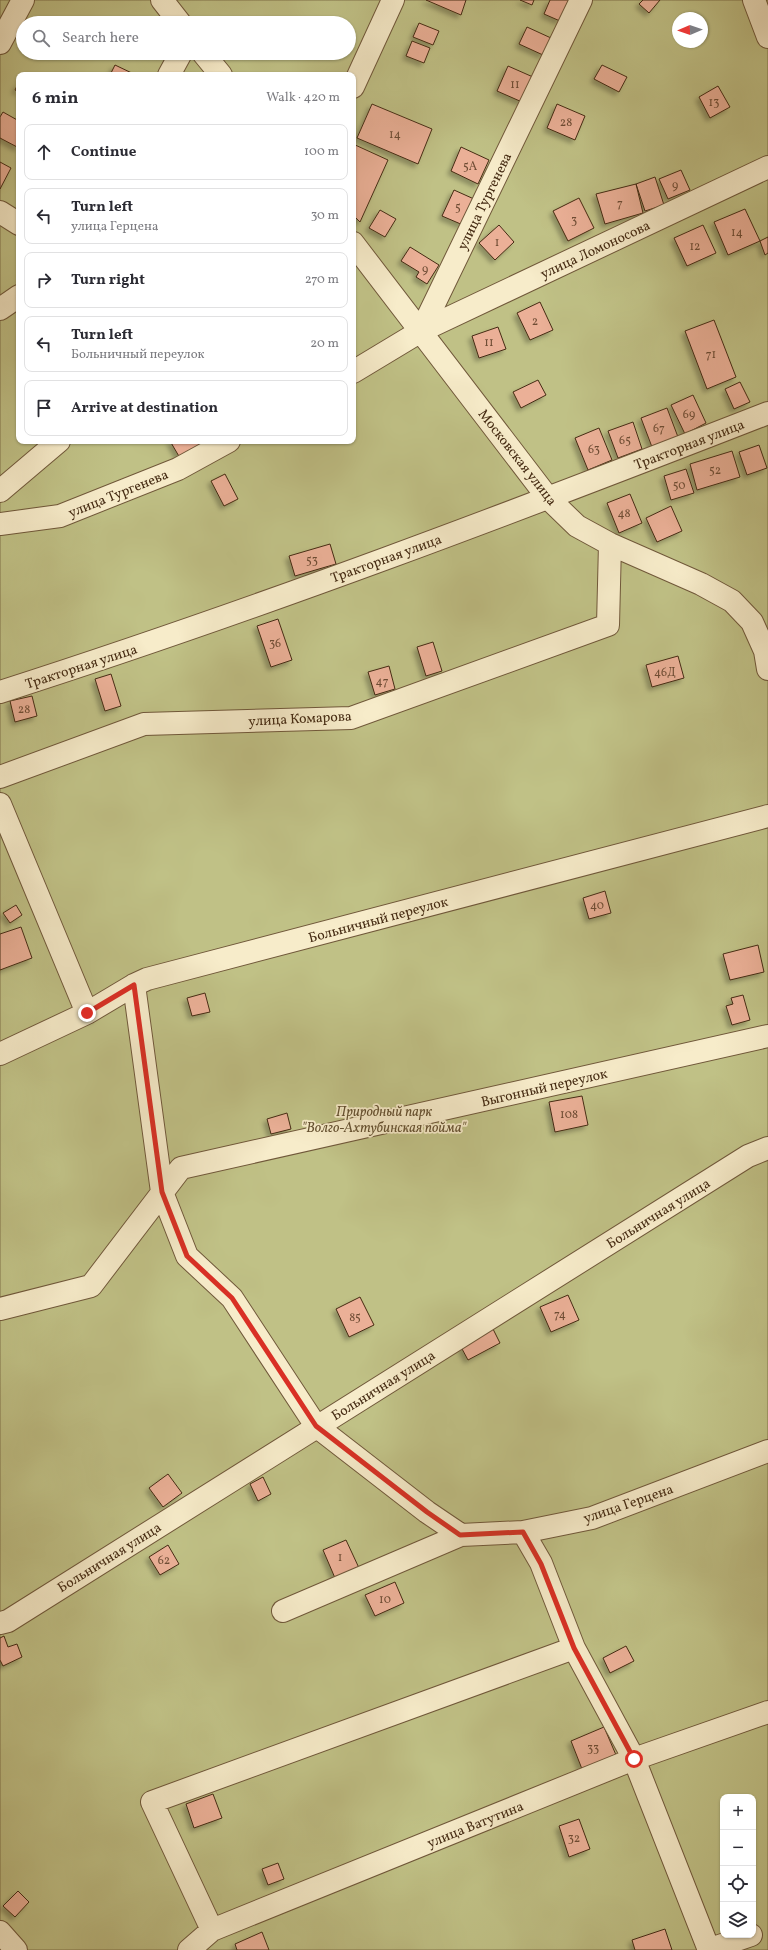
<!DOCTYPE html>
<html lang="en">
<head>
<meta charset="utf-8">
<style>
	:root { --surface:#fff; --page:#f2f2f3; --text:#2b2b33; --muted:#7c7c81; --line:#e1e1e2 }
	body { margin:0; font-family:Vollkorn,serif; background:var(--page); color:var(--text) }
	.controls { position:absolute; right:12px; bottom:12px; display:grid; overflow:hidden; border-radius:8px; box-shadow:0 1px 3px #0004 }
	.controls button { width:36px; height:36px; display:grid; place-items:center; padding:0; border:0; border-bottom:1px solid var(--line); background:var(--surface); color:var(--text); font:20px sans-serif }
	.compass { position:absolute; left:672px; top:12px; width:36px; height:36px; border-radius:50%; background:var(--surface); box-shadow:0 1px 3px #0004; rotate:268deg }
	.stop { position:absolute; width:12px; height:12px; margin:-9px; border:3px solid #d93025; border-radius:50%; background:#fff }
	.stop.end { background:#d93025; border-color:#fff; box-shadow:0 1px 4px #0008 }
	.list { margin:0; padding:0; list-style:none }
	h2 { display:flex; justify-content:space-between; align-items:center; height:52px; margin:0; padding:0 16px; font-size:17px }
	h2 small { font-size:13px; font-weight:400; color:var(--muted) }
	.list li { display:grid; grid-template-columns:26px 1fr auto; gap:12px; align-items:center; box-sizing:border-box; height:56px; margin:0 8px 8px; padding:0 8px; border:1px solid var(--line); border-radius:8px }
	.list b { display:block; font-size:15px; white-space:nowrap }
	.list p { margin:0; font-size:13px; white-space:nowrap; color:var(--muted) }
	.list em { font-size:13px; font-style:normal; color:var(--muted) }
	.icon { flex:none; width:22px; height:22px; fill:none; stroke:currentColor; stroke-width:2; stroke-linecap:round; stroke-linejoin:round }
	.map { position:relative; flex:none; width:768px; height:1950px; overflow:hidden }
	.search { position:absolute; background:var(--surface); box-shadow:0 1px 3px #0004; left:16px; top:16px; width:340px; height:44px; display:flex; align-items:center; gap:10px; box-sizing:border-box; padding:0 14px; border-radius:22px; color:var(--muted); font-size:15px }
	.panel { position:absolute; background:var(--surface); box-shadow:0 1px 3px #0004; left:16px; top:72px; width:340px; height:372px; border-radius:8px }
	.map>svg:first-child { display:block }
	.green { fill:#c0c186; stroke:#82764c; fill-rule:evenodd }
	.building { fill:#ebb097; stroke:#452b13; filter:url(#shadow) }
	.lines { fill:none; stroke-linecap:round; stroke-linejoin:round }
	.minor-casing { stroke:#70583a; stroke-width:24 }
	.minor { stroke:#f7ecca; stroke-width:22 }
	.route { stroke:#d93025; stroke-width:5 }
	.labels { text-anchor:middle; stroke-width:3.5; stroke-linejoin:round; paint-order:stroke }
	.number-label { font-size:12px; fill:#6e4c34 }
	.street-label { font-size:14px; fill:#452b13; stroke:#f7ecca }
	.park-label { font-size:14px; font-style:italic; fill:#645030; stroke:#f7ecca }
</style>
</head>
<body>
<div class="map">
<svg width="768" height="1950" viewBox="0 0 768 1950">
	<defs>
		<filter id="shadow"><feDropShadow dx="-3.5" dy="3.5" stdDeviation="2" flood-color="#0004"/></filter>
	</defs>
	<rect width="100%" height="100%" fill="#f3e1ae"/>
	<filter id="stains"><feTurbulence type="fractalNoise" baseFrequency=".005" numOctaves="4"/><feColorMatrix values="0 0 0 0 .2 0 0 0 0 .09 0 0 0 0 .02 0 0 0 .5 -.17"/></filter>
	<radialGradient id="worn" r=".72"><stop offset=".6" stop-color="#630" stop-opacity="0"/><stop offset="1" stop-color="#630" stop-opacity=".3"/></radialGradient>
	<!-- green -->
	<path class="green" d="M0 0H768V1950H0ZM678 18H702V42H678ZM23 23H349V53H23ZM19 75H353V441H19ZM723 1797H753V1935H723Z"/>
	<!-- building -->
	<path class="building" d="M426 0H466L461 15Z
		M520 0H534L532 5Z
		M550 0H569L560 21 544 14Z
		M643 0H660L649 13 639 4Z
		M419 23 439 31 433 45 413 37Z
		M527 27 551 38 543 55 519 44Z
		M412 41 430 48 424 63 406 56Z
		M115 65 136 75H110Z
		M602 65 627 77 619 92 594 79Z
		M508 66 533 77 522 102 497 91Z
		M19 82V92L15 90Z
		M718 86 730 107 710 118 699 97Z
		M372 104 432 129 418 164 357 138Z
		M557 104 585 116 575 140 547 128Z
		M3 112 19 121V148L0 138V117Z
		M353 144 388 160 360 222 353 215Z
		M461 147 489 160 478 184 451 171Z
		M0 162 11 168 0 189Z
		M681 170 690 190 668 199 659 179Z
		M655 177 664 205 645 211 636 184Z
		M636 184 643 213 605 224 596 194Z
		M454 190 474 199 463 225 442 216Z
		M579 198 594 228 568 241 553 211Z
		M745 209 760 241 728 255 714 222Z
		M380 210 396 219 385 237 369 228Z
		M499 225 514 242 495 260 479 243Z
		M703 225 716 253 687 266 674 238Z
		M768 237V253L765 255 760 241Z
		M410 247 439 265 427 284 416 277 419 272 401 261Z
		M540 302 553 330 530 340 517 313Z
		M714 320 736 377 707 389 685 331Z
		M498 327 506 349 479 358 472 336Z
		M538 380 546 395 521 408 513 392Z
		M740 382 750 402 734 409 725 389Z
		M693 395 706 423 685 434 671 405Z
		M667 408 678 437 652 447 641 418Z
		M633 422 642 449 618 458 608 431Z
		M599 428 612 460 588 470 575 438Z
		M170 441H203L204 443 180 458Z
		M759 445 767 468 747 475 739 452Z
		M732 451 740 477 697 490 690 464Z
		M686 469 694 493 671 500 664 476Z
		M225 474 238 499 224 506 211 481Z
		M630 494 642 523 619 533 607 503Z
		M671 506 682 531 657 542 646 518Z
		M330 544 336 564 295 576 289 556Z
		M278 619 292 660 271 667 257 626Z
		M433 642 442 671 426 676 417 647Z
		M678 656 684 678 652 687 646 665Z
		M389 666 395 689 375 695 368 672Z
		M111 674 121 706 105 711 95 679Z
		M32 696 37 716 15 722 10 701Z
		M605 891 611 913 589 919 583 898Z
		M16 905 22 915 10 923 3 913Z
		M21 927 32 958 0 970V934Z
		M758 945 764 972 730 980 723 954Z
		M205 993 210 1012 192 1016 187 998Z
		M743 995 750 1020 732 1025 726 1006 733 1004 731 998Z
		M582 1096 588 1125 555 1132 549 1102Z
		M287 1113 291 1129 271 1134 267 1119Z
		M568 1295 579 1320 551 1332 540 1307Z
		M360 1297 374 1325 349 1337 336 1309Z
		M493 1329 500 1343 468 1360 461 1347Z
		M168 1474 182 1493 163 1507 149 1488Z
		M263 1477 271 1494 258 1501 250 1484Z
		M346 1540 359 1568 335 1578 323 1550Z
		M168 1545 179 1564 160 1575 149 1557Z
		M395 1582 404 1603 375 1616 365 1595Z
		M4 1636 8 1647 17 1644 22 1657 3 1666 0 1660V1638Z
		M626 1646 634 1661 610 1673 603 1658Z
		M604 1727 616 1755 582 1769 571 1741Z
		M213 1794 222 1818 194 1828 186 1804Z
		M579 1819 590 1849 569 1857 559 1826Z
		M278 1863 284 1879 268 1885 262 1869Z
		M18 1891 29 1902 15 1917 3 1906Z
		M665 1929 672 1950H635L632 1940Z
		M262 1932 269 1950H237L235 1944Z"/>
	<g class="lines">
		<defs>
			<path id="minor" d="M162 0 180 23
				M754 0 768 37
				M0 43 23 0
				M203 53 221 75
				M169 75 181 53
				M353 87 393 0
				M0 212 19 224
				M353 243 548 498 577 526 610 544 701 584 732 601 752 622 765 651 768 669
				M0 309 19 296
				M421 331 581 0
				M353 372 421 331 768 167
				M0 491 59 441
				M0 524 60 516 178 469 229 441
				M0 692C259 609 514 512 768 413
				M0 777 144 724 351 718 608 625 610 544
				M0 804 87 1013
				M134 985 162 1192 187 1256 232 1298 316 1426 427 1512 461 1535
				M0 1054 87 1013 134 985 147 979 768 816
				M0 1309 91 1286 181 1168 768 1036
				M523 1532 541 1563 574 1648 634 1759 709 1950
				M283 1611 461 1535 523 1532 592 1518 768 1451
				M0 1623 8 1621 748 1156 768 1148
				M212 1930 152 1802 574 1648
				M0 1932 16 1950
				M189 1950 212 1930 634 1759 768 1712
				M708 1950 751 1935"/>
		</defs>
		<!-- minor casing -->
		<use href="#minor" class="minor-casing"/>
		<!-- minor -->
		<use href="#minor" class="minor"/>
	</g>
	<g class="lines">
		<!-- route -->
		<path class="route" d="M87 1013 134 985 162 1192 187 1256 232 1298 316 1426 427 1512 460 1535 523 1532 541 1564 574 1648 634 1759"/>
	</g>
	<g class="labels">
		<!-- number labels -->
		<g class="number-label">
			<text x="515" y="88">11</text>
			<text x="714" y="106">13</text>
			<text x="566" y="126">28</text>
			<text x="395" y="138">14</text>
			<text x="470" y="170">5А</text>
			<text x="675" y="189">9</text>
			<text x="620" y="207">7</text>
			<text x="458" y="211">5</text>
			<text x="574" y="224">3</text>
			<text x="737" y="236">14</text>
			<text x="497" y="246">1</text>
			<text x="695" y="250">12</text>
			<text x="425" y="273">9</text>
			<text x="535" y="325">2</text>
			<text x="489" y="346">11</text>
			<text x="711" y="358">71</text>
			<text x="689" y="418">69</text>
			<text x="659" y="432">67</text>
			<text x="625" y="444">65</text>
			<text x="594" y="453">63</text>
			<text x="715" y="474">52</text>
			<text x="679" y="489">50</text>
			<text x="624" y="517">48</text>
			<text x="312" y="564">53</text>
			<text x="275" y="647">36</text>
			<text x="665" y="676">46Д</text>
			<text x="382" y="685">47</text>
			<text x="24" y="713">28</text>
			<text x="597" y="909">40</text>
			<text x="569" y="1118">108</text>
			<text x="560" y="1318">74</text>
			<text x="355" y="1321">85</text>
			<text x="340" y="1561">1</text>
			<text x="164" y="1564">62</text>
			<text x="385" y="1603">10</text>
			<text x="593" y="1752">33</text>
			<text x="574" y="1842">32</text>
		</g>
		<!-- street labels -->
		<g class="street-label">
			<text transform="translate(484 201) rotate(-64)" y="5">улица Тургенева</text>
			<text transform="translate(595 249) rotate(-25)" y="5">улица Ломоносова</text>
			<text transform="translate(689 444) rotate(-21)" y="5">Тракторная улица</text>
			<text transform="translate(518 457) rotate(52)" y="5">Московская улица</text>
			<text transform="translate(118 493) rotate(-22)" y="5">улица Тургенева</text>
			<text transform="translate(386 558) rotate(-20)" y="5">Тракторная улица</text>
			<text transform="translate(81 666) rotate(-18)" y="5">Тракторная улица</text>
			<text transform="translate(300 718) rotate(-3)" y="5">улица Комарова</text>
			<text transform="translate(378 919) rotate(-15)" y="5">Больничный переулок</text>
			<text transform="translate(544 1087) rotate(-13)" y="5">Выгонный переулок</text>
			<text transform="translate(658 1213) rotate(-32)" y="5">Больничная улица</text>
			<text transform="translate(383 1385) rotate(-32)" y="5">Больничная улица</text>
			<text transform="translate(628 1503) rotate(-19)" y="5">улица Герцена</text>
			<text transform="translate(109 1557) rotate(-32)" y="5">Больничная улица</text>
			<text transform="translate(475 1824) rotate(-22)" y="5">улица Ватутина</text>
		</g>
		<!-- park labels -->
		<g class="park-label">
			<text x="384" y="1116">Природный парк<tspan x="384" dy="16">"Волго-Ахтубинская пойма"</tspan></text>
		</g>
	</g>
	<rect width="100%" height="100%" filter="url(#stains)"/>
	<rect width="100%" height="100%" fill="url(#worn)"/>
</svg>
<div class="controls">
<button>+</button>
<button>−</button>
<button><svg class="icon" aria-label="locate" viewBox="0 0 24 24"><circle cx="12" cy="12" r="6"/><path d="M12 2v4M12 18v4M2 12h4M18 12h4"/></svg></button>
<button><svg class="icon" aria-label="layers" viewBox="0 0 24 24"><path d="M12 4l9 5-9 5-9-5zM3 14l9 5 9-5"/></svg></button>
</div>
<svg class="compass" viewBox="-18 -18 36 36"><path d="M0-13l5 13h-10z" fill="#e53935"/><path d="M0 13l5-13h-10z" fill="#7c7c81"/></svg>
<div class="stop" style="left:634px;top:1759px"></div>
<div class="stop end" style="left:87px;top:1013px"></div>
<div class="search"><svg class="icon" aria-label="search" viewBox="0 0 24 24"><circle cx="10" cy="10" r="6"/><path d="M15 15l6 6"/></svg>Search here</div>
<section class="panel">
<h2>6 min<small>Walk · 420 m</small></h2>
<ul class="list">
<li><svg class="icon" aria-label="ahead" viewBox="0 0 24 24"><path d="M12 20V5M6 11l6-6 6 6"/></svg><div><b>Continue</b></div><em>100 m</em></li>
<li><svg class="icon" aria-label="left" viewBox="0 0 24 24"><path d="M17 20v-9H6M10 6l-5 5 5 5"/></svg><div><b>Turn left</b><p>улица Герцена</p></div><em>30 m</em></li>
<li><svg class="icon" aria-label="right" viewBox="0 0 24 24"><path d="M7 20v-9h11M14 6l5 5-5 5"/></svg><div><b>Turn right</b></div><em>270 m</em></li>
<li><svg class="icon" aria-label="left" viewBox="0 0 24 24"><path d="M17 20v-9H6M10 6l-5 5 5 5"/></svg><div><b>Turn left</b><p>Больничный переулок</p></div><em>20 m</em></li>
<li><svg class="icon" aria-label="arrive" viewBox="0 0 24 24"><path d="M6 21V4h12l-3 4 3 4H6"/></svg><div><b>Arrive at destination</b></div></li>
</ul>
</section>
</div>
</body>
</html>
